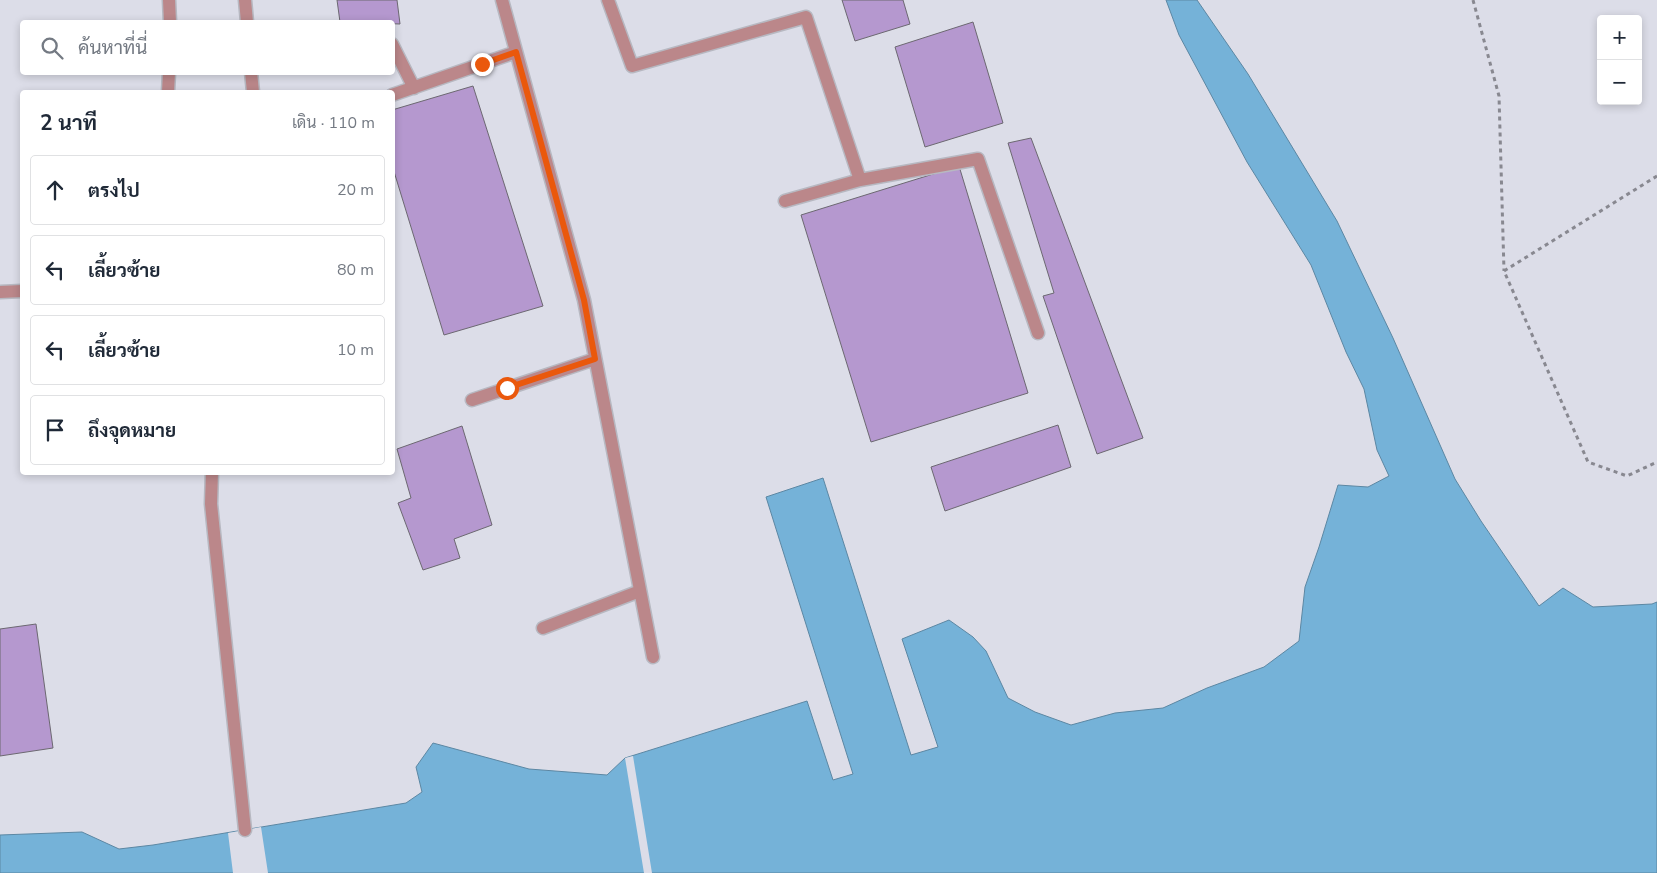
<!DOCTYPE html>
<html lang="th">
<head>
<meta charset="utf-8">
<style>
	:root { --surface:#fff; --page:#f2f2f3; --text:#1f2937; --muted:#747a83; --line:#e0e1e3 }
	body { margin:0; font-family:"Nunito Sans",Sarabun,sans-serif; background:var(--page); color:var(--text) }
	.controls { position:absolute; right:15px; top:15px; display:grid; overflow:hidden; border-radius:5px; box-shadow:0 2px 8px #0003 }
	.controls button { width:45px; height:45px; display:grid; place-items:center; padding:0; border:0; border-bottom:1px solid var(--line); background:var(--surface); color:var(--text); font:25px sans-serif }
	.stop { position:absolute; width:15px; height:15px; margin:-11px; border:4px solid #ea580c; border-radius:50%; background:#fff }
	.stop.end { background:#ea580c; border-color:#fff; box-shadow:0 1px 5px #0008 }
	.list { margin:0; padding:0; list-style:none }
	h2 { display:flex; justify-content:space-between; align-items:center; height:65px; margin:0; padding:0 20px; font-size:21px }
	h2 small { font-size:16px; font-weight:400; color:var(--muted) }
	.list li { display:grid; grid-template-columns:32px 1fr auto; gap:15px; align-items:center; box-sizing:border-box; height:70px; margin:0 10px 10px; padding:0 10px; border:1px solid var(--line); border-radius:5px }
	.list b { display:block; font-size:19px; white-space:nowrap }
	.list em { font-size:16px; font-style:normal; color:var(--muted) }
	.icon { flex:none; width:28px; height:28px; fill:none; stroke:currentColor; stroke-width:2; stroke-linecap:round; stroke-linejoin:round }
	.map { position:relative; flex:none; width:1657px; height:873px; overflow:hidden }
	.search { position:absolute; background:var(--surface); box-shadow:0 2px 8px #0003; left:20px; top:20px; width:375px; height:55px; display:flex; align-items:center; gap:12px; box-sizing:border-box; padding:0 18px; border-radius:5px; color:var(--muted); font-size:19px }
	.panel { position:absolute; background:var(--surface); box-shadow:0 2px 8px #0003; left:20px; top:90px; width:375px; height:385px; border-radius:5px }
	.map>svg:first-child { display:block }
	.water { fill:#75b2d8; stroke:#5c87a3 }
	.pier { fill:#dcdde8 }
	.building { fill:#b598cf; stroke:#6c6871 }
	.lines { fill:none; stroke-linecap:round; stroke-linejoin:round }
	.minor-casing { stroke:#b7b8c1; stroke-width:15 }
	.path { stroke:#888890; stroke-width:3; stroke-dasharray:4 4; stroke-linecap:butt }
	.minor { stroke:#bb878a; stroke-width:12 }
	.route { stroke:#ea580c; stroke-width:6 }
</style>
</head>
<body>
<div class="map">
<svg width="1657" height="873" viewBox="0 0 1657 873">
	<rect width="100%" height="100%" fill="#dcdde8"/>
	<!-- water -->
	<path class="water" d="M1166 0H1197L1248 74 1337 221 1393 338 1455 479 1481 521 1539 606 1563 588 1593 607 1652 604 1657 602V873H0V835L82 832 119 849 153 845 406 803 422 792 416 767 433 743 529 769 607 775 625 758 807 701 833 780 853 774 766 497 823 478 911 755 938 747 902 639 949 620 973 637 986 651 1008 698 1035 712 1071 725 1115 713 1163 708 1207 688 1264 667 1299 641 1305 587 1319 547 1338 485 1368 487 1389 476 1377 450 1364 389 1346 352 1311 265 1247 162 1179 35Z"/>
	<!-- pier -->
	<path class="pier" d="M633 756 652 873H644L625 758Z
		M261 827 268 873H233L228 833Z"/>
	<!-- building -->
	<path class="building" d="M337 0H397L400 24 340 22Z
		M842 0H903L910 24 855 41Z
		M973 22 1003 123 925 147 895 47Z
		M473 86 543 306 444 335 392 165V110Z
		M1031 138 1143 438 1097 454 1043 296 1054 293 1008 143Z
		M959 166 1028 393 871 442 801 215Z
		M1058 425 1071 467 945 511 931 467Z
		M462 426 492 525 454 539 460 558 423 570 398 503 411 498 397 449Z
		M36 624 53 748 0 756V629Z"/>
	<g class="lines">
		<defs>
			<path id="minor" d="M169 0 170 22
				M245 0 247 22
				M502 0 584 300 653 657
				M608 0 632 66 806 17 860 180
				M392 44 414 88
				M251 72 253 92
				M168 92 169 72
				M392 95 516 52
				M785 201 860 180 978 159 1038 333
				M0 292 22 291
				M472 400 595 359
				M212 472 211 504 245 830
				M543 628 640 591"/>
		</defs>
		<!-- minor casing -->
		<use href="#minor" class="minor-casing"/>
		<!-- path -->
		<path class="path" d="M1473 0 1499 96 1504 271
			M1657 176 1504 271 1588 462 1627 476 1657 462"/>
		<!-- minor -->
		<use href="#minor" class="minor"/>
	</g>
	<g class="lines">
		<!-- route -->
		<path class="route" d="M482 64 516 52 584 300 595 359 507 388"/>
	</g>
</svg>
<div class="controls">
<button>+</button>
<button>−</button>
</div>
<div class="stop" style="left:507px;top:388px"></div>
<div class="stop end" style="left:482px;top:64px"></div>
<div class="search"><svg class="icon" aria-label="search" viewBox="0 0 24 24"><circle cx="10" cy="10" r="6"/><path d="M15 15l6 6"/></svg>ค้นหาที่นี่</div>
<section class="panel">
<h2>2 นาที<small>เดิน · 110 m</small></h2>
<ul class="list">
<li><svg class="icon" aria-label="ahead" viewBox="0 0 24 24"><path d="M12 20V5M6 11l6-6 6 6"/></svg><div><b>ตรงไป</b></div><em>20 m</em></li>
<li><svg class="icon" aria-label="left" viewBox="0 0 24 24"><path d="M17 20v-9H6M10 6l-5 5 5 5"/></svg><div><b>เลี้ยวซ้าย</b></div><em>80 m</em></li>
<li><svg class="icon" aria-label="left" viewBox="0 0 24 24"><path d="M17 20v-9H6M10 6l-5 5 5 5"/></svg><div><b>เลี้ยวซ้าย</b></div><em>10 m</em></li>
<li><svg class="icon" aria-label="arrive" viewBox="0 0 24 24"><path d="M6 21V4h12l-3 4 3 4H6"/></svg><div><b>ถึงจุดหมาย</b></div></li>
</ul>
</section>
</div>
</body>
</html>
